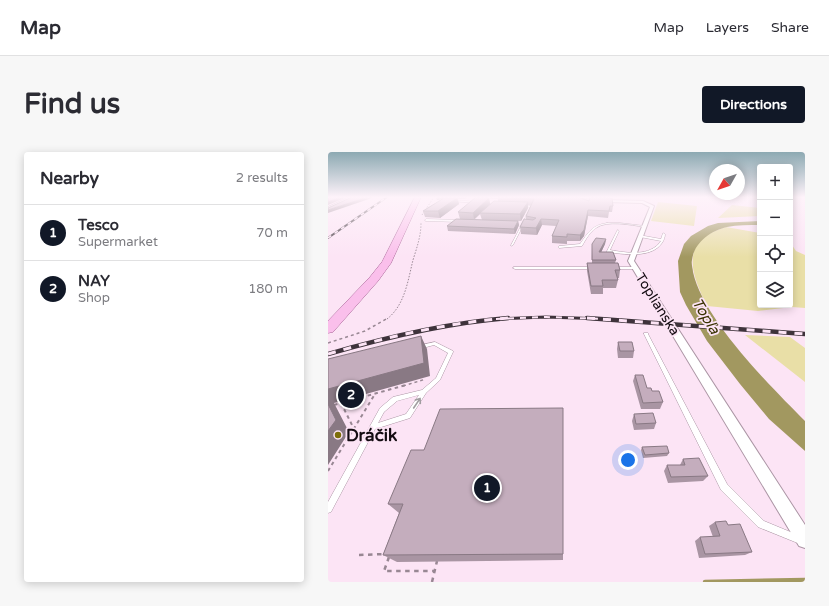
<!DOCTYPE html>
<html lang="en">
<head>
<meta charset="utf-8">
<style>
	:root { --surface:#fff; --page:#f7f7f7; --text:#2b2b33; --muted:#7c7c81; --line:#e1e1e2; --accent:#111827 }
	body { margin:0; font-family:"Varela Round",sans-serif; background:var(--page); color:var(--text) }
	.controls { position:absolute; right:12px; top:12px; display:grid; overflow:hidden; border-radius:4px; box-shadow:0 2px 10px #0003 }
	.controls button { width:36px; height:36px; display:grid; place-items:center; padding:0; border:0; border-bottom:1px solid var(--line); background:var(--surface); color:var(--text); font:20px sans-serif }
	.compass { position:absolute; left:381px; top:12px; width:36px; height:36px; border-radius:50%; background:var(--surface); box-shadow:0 2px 10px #0003; rotate:230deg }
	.you { position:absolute; left:300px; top:308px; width:14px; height:14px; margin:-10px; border:3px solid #fff; border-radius:50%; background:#1a73e8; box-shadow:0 0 0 6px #1a73e833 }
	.badge { display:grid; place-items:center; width:26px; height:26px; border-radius:50%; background:var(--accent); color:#fff; font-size:13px; font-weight:700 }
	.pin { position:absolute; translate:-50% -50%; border:2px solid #fff; box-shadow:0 1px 4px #0006 }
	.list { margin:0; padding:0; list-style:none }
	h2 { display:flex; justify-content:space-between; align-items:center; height:52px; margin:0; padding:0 16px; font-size:17px }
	h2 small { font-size:13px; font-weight:400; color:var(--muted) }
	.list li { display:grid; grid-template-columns:26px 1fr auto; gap:12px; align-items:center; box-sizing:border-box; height:56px; padding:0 16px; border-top:1px solid var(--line) }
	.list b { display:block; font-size:15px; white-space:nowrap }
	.list p { margin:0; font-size:13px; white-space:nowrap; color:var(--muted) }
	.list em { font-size:13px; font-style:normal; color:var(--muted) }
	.icon { flex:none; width:22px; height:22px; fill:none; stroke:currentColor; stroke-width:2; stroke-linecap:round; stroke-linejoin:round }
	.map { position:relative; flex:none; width:477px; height:430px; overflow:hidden; border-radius:4px }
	header { display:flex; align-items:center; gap:24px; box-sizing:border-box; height:56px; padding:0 20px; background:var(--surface); border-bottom:1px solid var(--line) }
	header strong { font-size:19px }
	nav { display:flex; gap:22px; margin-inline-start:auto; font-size:14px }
	.intro { display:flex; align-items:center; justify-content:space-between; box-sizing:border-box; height:96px; padding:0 24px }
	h1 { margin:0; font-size:28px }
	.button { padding:10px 18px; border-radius:4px; background:var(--accent); color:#fff; font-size:14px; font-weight:700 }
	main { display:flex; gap:24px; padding:0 24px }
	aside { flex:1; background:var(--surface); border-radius:4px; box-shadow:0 2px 10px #0003 }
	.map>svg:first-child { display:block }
	.green { fill:#e9dfa7 }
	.water { fill:#a29860 }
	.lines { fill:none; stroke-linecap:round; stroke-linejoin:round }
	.stream { stroke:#a29860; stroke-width:4.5 }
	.lane-casing { stroke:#ac96a5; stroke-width:1 }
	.street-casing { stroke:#ac96a5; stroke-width:2 }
	.primary-casing { stroke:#a76496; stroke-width:1 }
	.path-far3 { stroke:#988793; stroke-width:1; stroke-dasharray:1.5 1.5; stroke-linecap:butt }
	.path-far2 { stroke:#988793; stroke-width:1.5; stroke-dasharray:3 3; stroke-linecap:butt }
	.path-far1 { stroke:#988793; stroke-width:2; stroke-dasharray:3.5 3.5; stroke-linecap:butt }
	.path { stroke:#988793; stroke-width:2.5; stroke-dasharray:4.5 4.5; stroke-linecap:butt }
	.lane { fill:#fff; fill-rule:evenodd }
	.street { fill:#fff; fill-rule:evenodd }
	.primary { fill:#fabfeb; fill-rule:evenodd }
	.rail-far2-casing { stroke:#3e333b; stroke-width:2 }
	.rail-far1-casing { stroke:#3e333b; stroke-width:3 }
	.rail-casing { stroke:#3e333b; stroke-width:4.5 }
	.rail-far2 { stroke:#fce4f5; stroke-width:1.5; stroke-dasharray:4; stroke-linecap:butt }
	.rail-far1 { stroke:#fce4f5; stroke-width:2; stroke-dasharray:6; stroke-linecap:butt }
	.rail { stroke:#fce4f5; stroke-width:3; stroke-dasharray:8; stroke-linecap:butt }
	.wall { fill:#a995a3; fill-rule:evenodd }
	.shaded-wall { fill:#897984 }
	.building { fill:#c4adbd; stroke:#897984 }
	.oneway { stroke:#a19da0 }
	.poi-dot { fill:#7c6e0a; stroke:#fce4f5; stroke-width:1.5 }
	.labels { text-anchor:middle; stroke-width:3.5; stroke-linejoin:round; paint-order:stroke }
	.street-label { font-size:14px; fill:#130b11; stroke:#fce4f5 }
	.water-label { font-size:15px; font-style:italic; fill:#393202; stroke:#fce4f5 }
	.near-poi-label { font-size:17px; font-weight:bold; fill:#130b11; stroke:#fce4f5; text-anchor:start }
</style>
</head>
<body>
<header>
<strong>Map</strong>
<nav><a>Map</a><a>Layers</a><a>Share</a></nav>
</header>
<div class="intro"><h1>Find us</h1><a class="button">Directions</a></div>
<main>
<aside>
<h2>Nearby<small>2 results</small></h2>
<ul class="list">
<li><span class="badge">1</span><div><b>Tesco</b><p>Supermarket</p></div><em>70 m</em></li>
<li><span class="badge">2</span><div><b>NAY</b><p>Shop</p></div><em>180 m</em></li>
</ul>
</aside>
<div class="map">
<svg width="477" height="430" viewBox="0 0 477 430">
	<rect width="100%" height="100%" fill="#fce4f5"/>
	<!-- green -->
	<path class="green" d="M330 50 369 54 366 74 323 69Z
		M404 53 432 56V64L390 66Z
		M398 75 432 81V153H462V90L468 99 477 103V156L464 155 430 159 379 154C368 131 352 99 381 82 386 79 392 77 398 75Z
		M417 183 462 185 477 196V230Z"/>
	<!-- water -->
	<path class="water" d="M432 69V73C421 73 409 73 399 75 382 79 366 91 364 108 363 112 365 117 365 120 375 167 443 235 477 269V299L441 267 412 232 379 189 358 153 352 140 350 109 356 92 363 84 380 74 390 71Z"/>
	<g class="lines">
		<!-- stream -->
		<path class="stream" d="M377 430 477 428"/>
		<defs>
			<path id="lane" d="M124 49 125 48 150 50 149 51Z
				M194 53 205 54 185 93 183 94V93L203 55 193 54Z
				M97 68 98 67 132 68 133 69 132 70 98 69Z
				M279 71H292L317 74 316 75C303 73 279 68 268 76 262 80 258 87 254 94L231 96 230 95 231 94 252 92C260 81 264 73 279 71Z
				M290 78 291 79 282 98C299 101 322 105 333 89L312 85H311V83L333 87 335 81 337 82C337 85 336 88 334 91 323 107 295 102 279 100V99L289 79Z
				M186 115H265L267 116 265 117H187L185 116Z
				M284 115H308L310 116 308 117H284Z
				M316 181H320V182L399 332 436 369 477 386V394L430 375 393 338 316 182Z
				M107 190 125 199V200L112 228 98 241 82 266 47 277 3 360 0 361V350L52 256 65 245 94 238 108 226 120 201 106 193 91 197 89 195V194ZM91 243 78 262 50 271 56 260 69 249Z"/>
			<path id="street" d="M22 45H26L0 58V55Z
				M155 45 185 46 183 47Z
				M245 47 315 49 326 54 306 109 477 373V396L471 394 300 109 322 55 314 51 244 49Z"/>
			<path id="primary" d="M87 45H93L63 111 50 129 5 180 0 181V169L42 125 54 110Z"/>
		</defs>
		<!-- lane casing -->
		<use href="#lane" class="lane-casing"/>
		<!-- street casing -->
		<use href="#street" class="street-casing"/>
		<!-- primary casing -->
		<use href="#primary" class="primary-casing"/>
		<!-- path-far3 -->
		<path class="path-far3" d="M94 63 106 45
			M59 167C77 153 80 128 85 108 89 95 93 84 93 71"/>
		<!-- path-far2 -->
		<path class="path-far2" d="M0 191 37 179 60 166
			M75 234 98 227"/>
		<!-- path-far1 -->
		<path class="path-far1" d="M13 251 26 277
			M6 253 78 233
			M0 319 47 242"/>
		<!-- path -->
		<path class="path" d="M31 403 57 402
			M61 405 56 419H107
			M104 430 109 409"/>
		<!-- lane -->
		<use href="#lane" class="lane"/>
		<!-- street -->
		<use href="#street" class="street"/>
		<!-- primary -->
		<use href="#primary" class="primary"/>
		<defs>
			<path id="rail-far2" d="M0 86 59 45"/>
			<path id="rail-far1" d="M168 167 218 165 277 167"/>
			<path id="rail" d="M259 166 477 182
				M0 202C59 185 118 171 180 166"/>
		</defs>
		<!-- rail-far2 casing -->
		<use href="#rail-far2" class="rail-far2-casing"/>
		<!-- rail-far1 casing -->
		<use href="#rail-far1" class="rail-far1-casing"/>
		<!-- rail casing -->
		<use href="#rail" class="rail-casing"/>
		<!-- rail-far2 -->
		<use href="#rail-far2" class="rail-far2"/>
		<!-- rail-far1 -->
		<use href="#rail-far1" class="rail-far1"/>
		<!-- rail -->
		<use href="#rail" class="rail"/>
	</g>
	<!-- wall -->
	<path class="wall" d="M108 45H140L137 47H130L131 52 112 66 97 65 95 59 114 47 109 48Z
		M170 45 261 49 285 54 284 60H281L280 66 260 64 256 84 252 89H239V92L224 91V84L228 74 214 73 209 83 193 82 192 75 198 67V64L203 53H200V56L193 69H190L191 73 187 82 120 79 119 74 132 67 130 60 161 46 162 52 170 49ZM152 62 154 68 147 67Z
		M278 87 277 92 273 100 288 108 287 111 292 118 291 126H289L290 128 288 136H275V142H263L259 119V111H264V92Z
		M290 190 306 199 305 206H290L289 197Z
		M307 223 319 236 324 239 335 250 332 257H313L305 229Z
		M235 256V408L69 410 55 403 71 361 60 352 96 298Z
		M306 262 328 271 326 277 306 278 304 269Z
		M314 295 341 301 339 304 315 306 313 298Z
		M355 307 380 324 375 329 340 331 336 319 339 313H352Z
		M387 370 400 373 424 400 417 403 371 406 367 389 372 385H385L381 374Z"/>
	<!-- shaded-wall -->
	<path class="shaded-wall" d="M13 45H19L0 53V50Z
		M40 45H45L41 47 0 61V58Z
		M108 45H116V46L109 48Z
		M129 46 131 52 112 66 110 59Z
		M161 46 162 52 152 61V62L146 67 145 61Z
		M200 50V56L193 69 192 62Z
		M260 58V64L256 84 252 89V83Z
		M213 67 214 73 209 83 208 76Z
		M190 69 191 73 187 82 186 77Z
		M278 87 277 92 271 105V100Z
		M93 184 99 197 102 224 6 251 21 280 0 313V237Z"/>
	<!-- building -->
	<path class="building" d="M0 45H13L0 50Z
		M24 45H40L0 58V56Z
		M148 45 161 46 145 61 130 60Z
		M170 45H250L261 49 262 45 284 46 285 54H282L281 59 260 58 256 78 252 83 239 82V85L224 84 231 68 213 67 208 76 192 75 196 67 205 68 208 66 198 64 206 47Z
		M116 46H129L110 59H95Z
		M166 49 200 50 192 62 152 61Z
		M128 67 190 69 186 77 119 74Z
		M268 86 278 87 271 100H285L288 108H264V92Z
		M259 111H290L292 118H287L290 128H274L275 134H263Z
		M93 184 96 211 0 237V207Z
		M290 190H304L306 199H292Z
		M307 223H315L319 236H323L324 239H331L335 250 315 251Z
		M0 252 8 268 0 279Z
		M235 256V402L55 403 75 352H60L83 298H96L112 257Z
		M325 261 328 271 308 272 306 262Z
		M339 294 341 301 317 303 314 295Z
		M371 306 380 324 343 325 339 313H357L355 307Z
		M398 369 400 373 412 372 424 400 377 402 372 385 392 384 387 370Z"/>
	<!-- one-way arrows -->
	<defs><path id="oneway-shaft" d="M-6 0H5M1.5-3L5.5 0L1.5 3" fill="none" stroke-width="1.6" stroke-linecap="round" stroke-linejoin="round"/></defs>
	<use class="oneway" href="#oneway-shaft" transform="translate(89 251) rotate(-56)"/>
	<!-- sky -->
	<linearGradient id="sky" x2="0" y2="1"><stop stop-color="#8ca9b2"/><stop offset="0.43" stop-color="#fef3fa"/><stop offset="1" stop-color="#fef3fa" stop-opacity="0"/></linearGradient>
	<rect width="477" height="105" fill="url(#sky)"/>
	<!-- markers -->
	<circle class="poi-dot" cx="10" cy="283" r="4"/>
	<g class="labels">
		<!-- street labels -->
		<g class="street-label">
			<text transform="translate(330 152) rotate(58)" y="5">Toplianska</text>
		</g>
		<!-- water labels -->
		<g class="water-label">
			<text transform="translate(378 164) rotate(59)" y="5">Topľa</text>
		</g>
		<!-- near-poi labels -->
		<g class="near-poi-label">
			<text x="18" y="289">Dráčik</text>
		</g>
	</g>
</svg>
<div class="controls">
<button>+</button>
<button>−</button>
<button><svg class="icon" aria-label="locate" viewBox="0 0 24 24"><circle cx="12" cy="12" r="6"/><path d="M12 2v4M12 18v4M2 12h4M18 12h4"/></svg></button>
<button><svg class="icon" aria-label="layers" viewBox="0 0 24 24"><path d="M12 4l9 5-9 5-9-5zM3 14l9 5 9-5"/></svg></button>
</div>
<svg class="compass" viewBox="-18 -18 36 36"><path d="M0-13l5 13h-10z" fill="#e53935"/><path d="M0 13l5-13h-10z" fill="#7c7c81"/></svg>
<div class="you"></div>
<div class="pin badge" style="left:159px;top:336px">1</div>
<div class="pin badge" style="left:23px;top:243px">2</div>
</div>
</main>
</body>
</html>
